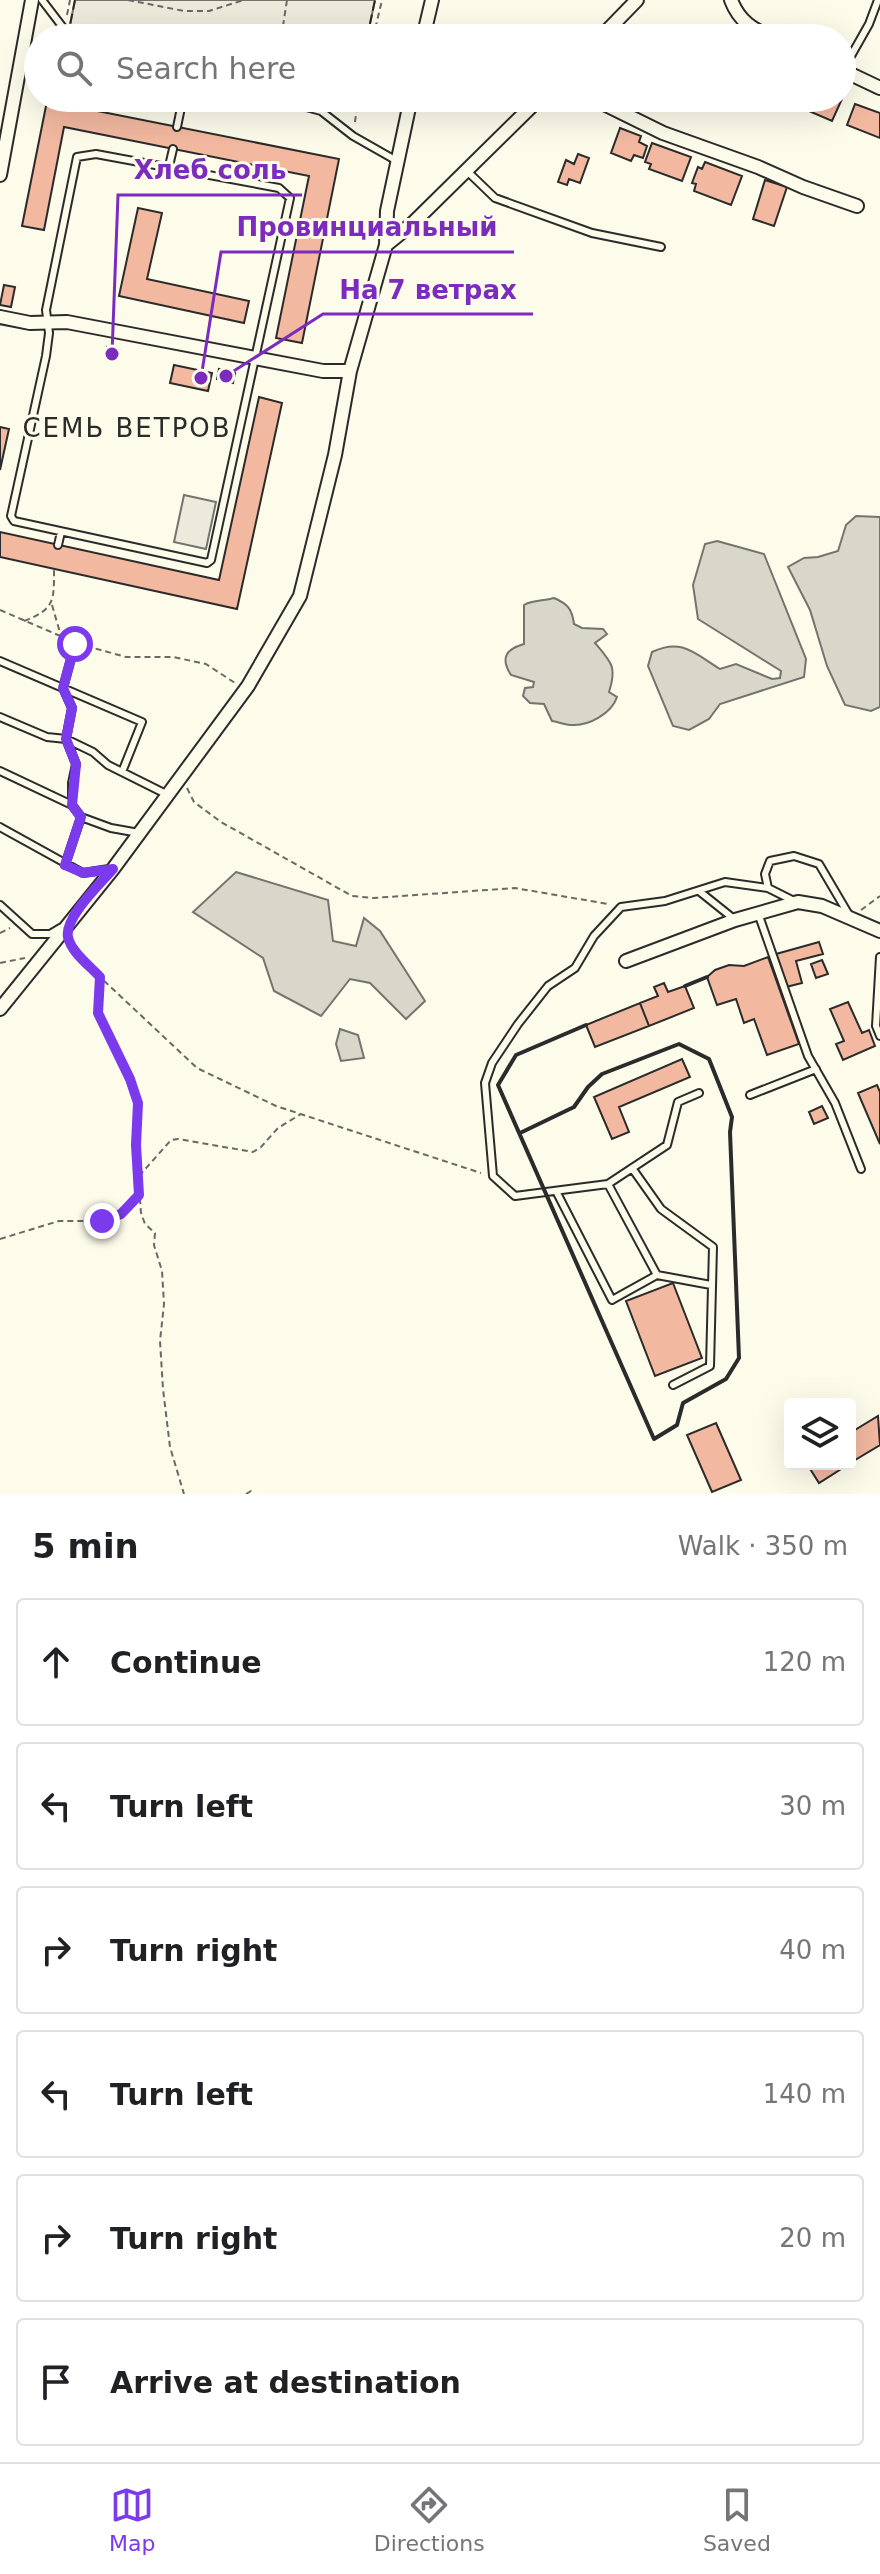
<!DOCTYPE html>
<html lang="en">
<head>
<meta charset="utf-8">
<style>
	:root { --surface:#fff; --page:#f2f2f2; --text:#202124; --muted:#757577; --line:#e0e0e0; --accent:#7c3aed }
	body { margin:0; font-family:"DejaVu Sans",sans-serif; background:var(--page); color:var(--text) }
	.controls { position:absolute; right:24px; bottom:24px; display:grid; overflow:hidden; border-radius:8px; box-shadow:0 8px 32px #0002 }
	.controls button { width:72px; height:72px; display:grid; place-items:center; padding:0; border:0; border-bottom:2px solid var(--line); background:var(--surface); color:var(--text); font:40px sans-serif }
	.stop { position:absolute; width:24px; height:24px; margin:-18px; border:6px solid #7c3aed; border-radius:50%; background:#fff }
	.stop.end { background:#7c3aed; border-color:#fff; box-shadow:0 2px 8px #0008 }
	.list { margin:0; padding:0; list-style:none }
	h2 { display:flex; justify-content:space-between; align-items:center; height:104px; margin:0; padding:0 32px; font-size:34px }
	h2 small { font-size:26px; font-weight:400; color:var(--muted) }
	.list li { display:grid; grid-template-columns:52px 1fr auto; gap:24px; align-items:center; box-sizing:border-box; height:128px; margin:0 16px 16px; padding:0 16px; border:2px solid var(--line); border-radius:8px }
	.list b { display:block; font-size:30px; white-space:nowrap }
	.list em { font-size:26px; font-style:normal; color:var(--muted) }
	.icon { flex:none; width:44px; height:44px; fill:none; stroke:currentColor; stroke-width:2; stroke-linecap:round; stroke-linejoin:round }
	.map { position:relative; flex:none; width:880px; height:1494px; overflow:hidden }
	.search { position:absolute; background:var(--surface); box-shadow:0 8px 32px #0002; left:24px; right:24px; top:24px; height:88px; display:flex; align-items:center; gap:20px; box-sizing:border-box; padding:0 28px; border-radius:44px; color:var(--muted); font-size:30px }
	.sheet { height:968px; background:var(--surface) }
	nav { display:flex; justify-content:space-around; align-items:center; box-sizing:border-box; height:112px; border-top:2px solid var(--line); background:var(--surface); font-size:22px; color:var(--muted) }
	nav a { display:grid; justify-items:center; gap:4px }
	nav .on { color:var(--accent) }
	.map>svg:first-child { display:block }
	.green { fill:#ecebdb; stroke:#74746e; stroke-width:2 }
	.parking { fill:#eceadb; stroke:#74746e; stroke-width:2 }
	.water { fill:#d8d7c9; stroke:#74746e; stroke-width:2 }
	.building { fill:#f2b8a0; stroke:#2b2b2b; stroke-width:2 }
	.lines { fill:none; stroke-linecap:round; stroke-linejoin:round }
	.service-casing { stroke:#2b2b2b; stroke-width:10 }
	.minor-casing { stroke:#2b2b2b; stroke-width:16 }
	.path { stroke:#6a6964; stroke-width:2; stroke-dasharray:6 4; stroke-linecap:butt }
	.service { stroke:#fdfbea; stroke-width:6 }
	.minor { stroke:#fdfbea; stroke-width:12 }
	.fence { stroke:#2b2b2b; stroke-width:2; stroke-dasharray:10 4; stroke-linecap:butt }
	.wall { stroke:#2b2b2b; stroke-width:4 }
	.route { stroke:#7c3aed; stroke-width:10 }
	.labels { text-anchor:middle; stroke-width:6; stroke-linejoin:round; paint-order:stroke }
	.neighbourhood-label { font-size:26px; letter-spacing:2px; fill:#2b2b2b; stroke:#fdfbea }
	.leader { fill:none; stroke:#7b2cbf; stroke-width:3 }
	.callout-dot { fill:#7b2cbf; stroke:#fdfbea; stroke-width:3 }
	.callout-label { font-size:26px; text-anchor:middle; font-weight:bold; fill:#7b2cbf; stroke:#fdfbea; stroke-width:6; stroke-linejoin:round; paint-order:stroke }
</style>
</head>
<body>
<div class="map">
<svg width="880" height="1494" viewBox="0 0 880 1494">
	<rect width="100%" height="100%" fill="#fdfbea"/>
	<!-- green -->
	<path class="green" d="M75 0H375L367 38H134L70 25Z"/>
	<!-- parking -->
	<path class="parking" d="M184 495 216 502 206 549 174 542Z"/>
	<!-- water -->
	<path class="water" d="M856 516 880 517V707L871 711 845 705 827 666 810 610 788 567 804 558 818 557 838 551 846 525Z
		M717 541 764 554 806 659 804 677 720 704 709 719 689 730 673 726 648 666 652 652C682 638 694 653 720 669L736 664 772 679 780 678 781 671 698 619 693 585 705 544Z
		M554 598C568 604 572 609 574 624L582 628 603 629 607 634 595 643C612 663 617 667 609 692L617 697C612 713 589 726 572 725 566 725 558 722 552 721L544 704 530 703 523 696 525 688 533 687 534 682 511 675C500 658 506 649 524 644V605C532 600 544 601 554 598Z
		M236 872 328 900 333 941 356 946 364 918 380 931 425 1001 406 1019 370 983 350 979 321 1016 274 991 263 958 193 912Z
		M340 1029 358 1035 364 1058 341 1061 336 1044Z"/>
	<!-- building -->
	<path class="building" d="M798 98H840L842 99 832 121 795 105Z
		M47 101 339 159 302 343 276 338 309 176 64 127 44 230 22 226Z
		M855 104 880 113V138L847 125Z
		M620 128 641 136 639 142 647 146 643 158 634 155 631 161 611 153Z
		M652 143 691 157 682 181 649 169 651 164 645 162Z
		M578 154 589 158 580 183 569 179 567 185 558 182 566 160 574 164Z
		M705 162 742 176 731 205 694 191 696 184 692 183 698 167 702 169Z
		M765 180 787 187 774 226 753 219Z
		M138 208 162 213 147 279 249 301 244 323 119 296Z
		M4 285 15 287 11 307 0 305Z
		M107 347 119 350 116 360 105 357Z
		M174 365 212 373 208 391 170 383Z
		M219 369 235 373 233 383 217 379Z
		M259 397 282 403 237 609 0 557V532L219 580Z
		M0 427 9 429 0 470Z
		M819 942 823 954 796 961 802 983 786 987 776 954Z
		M768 957 799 1044 767 1055 754 1019 744 1023 736 999 717 1005 707 977 715 970 729 965 744 966Z
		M822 960 828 974 816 978 811 964Z
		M664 983 668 992 685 986 694 1008 649 1026 640 1003 658 996 654 987Z
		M848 1002 862 1033 869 1030 875 1046 843 1060 836 1044 844 1041 830 1009Z
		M640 1003 649 1026 595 1047 586 1025Z
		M682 1059 690 1077 619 1107 629 1132 612 1139 594 1097Z
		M877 1085 880 1092V1144L858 1093Z
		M822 1106 828 1118 814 1124 809 1112Z
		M673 1283 702 1358 655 1376 626 1301Z
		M878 1416 880 1445 850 1463V1433Z
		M716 1423 741 1480 712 1492 687 1435Z
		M807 1464H849L819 1483Z"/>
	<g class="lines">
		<defs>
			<path id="service" d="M42 0 71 38
				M20 66 38 69
				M843 70 869 24 878 0
				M273 98 321 111 353 136 397 161
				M177 127 183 98
				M96 154 279 188 290 198 211 560 207 563 14 521 11 516 46 356 49 333 46 310 77 157Z
				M169 166 173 149
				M467 171 495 198 592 233 661 247
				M58 545 61 532
				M0 661 142 722 122 772
				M0 717 47 737 66 739 93 752 108 765 168 795
				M0 771 72 805 81 817 111 828 139 833
				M72 805V783L76 764 66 739 72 708 63 688 75 644
				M0 827 83 873 109 869
				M65 865 81 817
				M768 888 765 874 770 861 794 856 819 864 849 915
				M699 891 734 919
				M0 905 32 934H50L60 928
				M758 913 808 1056 835 1103 861 1169
				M880 957 876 1026 880 1036
				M750 1095 816 1069
				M632 1168 661 1209 713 1247 710 1366 673 1385
				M608 1184 667 1145 678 1102 699 1093
				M556 1191 612 1300 657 1275
				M711 1285 657 1275 608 1184 515 1196 493 1176 485 1083 492 1063 518 1024 548 986 575 968 594 936 621 907 665 901 725 882 768 888 794 901"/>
			<path id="minor" d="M731 0C739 21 753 30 773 38
				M423 38 432 0
				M600 38 637 0
				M842 70 880 88
				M592 98 663 133 758 167 803 187 857 206
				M0 175 32 0
				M386 245 412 224 540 98
				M0 317 30 323 67 322 323 371H350
				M626 961 735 920 798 902 822 906 880 931
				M0 1009 113 869 248 686 300 596 335 455 350 371 386 245 387 211 411 98"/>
		</defs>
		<!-- service casing -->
		<use href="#service" class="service-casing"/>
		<!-- minor casing -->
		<use href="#minor" class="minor-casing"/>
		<!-- path -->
		<path class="path" d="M128 0 184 11H209L244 0
			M67 15 70 0
			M283 26 287 0
			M373 38 382 0
			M355 122 358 98
			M52 605 61 636
			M0 610 65 638
			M24 621C55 609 54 601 54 569
			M86 646 126 657H173L206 664 235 683
			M187 788 194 802 221 822 352 896 373 898 515 888 608 904
			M861 910 880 896
			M0 933 10 928
			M71 943 100 977 197 1068 276 1106 481 1173
			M0 963 25 958
			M100 977 98 1013 130 1079 138 1103 136 1145 141 1213 145 1224 155 1233 154 1245 162 1271 164 1304 160 1341 163 1389 170 1447 184 1494
			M139 1176 171 1140 178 1139 253 1152 261 1147 278 1128 301 1114
			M0 1239 59 1221H102L121 1214 139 1195
			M246 1494 251 1491 253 1494"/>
		<!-- service -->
		<use href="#service" class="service"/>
		<!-- minor -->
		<use href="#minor" class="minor"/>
		<!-- fence -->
		<path class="fence" d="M75 0 70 25 134 38
			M367 38 375 0"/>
		<!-- wall -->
		<path class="wall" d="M685 986 707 977
			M520 1133 574 1107 588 1087 602 1074 679 1044 709 1059 732 1117 730 1132 739 1358 726 1379 683 1403 677 1425 654 1439 498 1085 516 1055 586 1025"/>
	</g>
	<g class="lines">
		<!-- route -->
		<path class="route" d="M75 644 63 688 72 708 66 739 76 764 72 805 81 817 65 865 83 873 113 869C100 884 64 918 68 937 71 952 90 966 100 977L98 1013 130 1079 138 1103 136 1145 139 1195 121 1214 102 1221"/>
	</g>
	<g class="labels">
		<!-- neighbourhood labels -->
		<g class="neighbourhood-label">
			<text x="127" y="437">СЕМЬ ВЕТРОВ</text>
		</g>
	</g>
	<!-- callouts -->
	<path class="leader" d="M112 354L118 195H302M201 378L221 252H514M226 376L323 314H533"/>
	<g class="callout-dot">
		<circle cx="112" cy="354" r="8"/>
		<circle cx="201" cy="378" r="8"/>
		<circle cx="226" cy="376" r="8"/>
	</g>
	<g class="callout-label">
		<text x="210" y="179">Хлеб соль</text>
		<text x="367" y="236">Провинциальный</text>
		<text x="428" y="299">На 7 ветрах</text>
	</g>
</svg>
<div class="controls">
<button><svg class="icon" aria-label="layers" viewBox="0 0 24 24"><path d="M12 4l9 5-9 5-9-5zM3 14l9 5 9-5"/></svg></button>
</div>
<div class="stop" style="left:75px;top:644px"></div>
<div class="stop end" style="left:102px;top:1221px"></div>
<div class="search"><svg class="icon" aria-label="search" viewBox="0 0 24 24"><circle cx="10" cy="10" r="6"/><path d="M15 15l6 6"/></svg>Search here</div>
</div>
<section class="sheet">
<h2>5 min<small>Walk · 350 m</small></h2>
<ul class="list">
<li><svg class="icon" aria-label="ahead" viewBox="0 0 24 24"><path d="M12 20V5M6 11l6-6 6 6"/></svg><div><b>Continue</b></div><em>120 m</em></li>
<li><svg class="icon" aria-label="left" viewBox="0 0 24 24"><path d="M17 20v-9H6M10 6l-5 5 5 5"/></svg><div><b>Turn left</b></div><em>30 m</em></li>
<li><svg class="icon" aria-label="right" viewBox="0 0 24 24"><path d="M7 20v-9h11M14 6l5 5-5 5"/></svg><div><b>Turn right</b></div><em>40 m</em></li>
<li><svg class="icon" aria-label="left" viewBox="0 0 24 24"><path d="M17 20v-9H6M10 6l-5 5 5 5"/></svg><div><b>Turn left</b></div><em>140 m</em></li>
<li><svg class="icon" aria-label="right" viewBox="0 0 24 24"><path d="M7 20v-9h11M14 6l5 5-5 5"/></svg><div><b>Turn right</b></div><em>20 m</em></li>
<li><svg class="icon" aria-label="arrive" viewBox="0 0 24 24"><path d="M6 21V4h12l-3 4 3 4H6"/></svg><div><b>Arrive at destination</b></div></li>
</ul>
</section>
<nav>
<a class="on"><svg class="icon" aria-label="map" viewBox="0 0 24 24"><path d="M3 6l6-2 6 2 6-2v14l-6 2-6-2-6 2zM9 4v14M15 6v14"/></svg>Map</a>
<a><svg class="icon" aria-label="directions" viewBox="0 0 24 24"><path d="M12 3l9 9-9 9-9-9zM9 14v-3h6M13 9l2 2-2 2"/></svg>Directions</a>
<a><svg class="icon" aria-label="saved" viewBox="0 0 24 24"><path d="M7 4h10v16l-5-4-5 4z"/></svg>Saved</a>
</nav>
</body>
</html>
